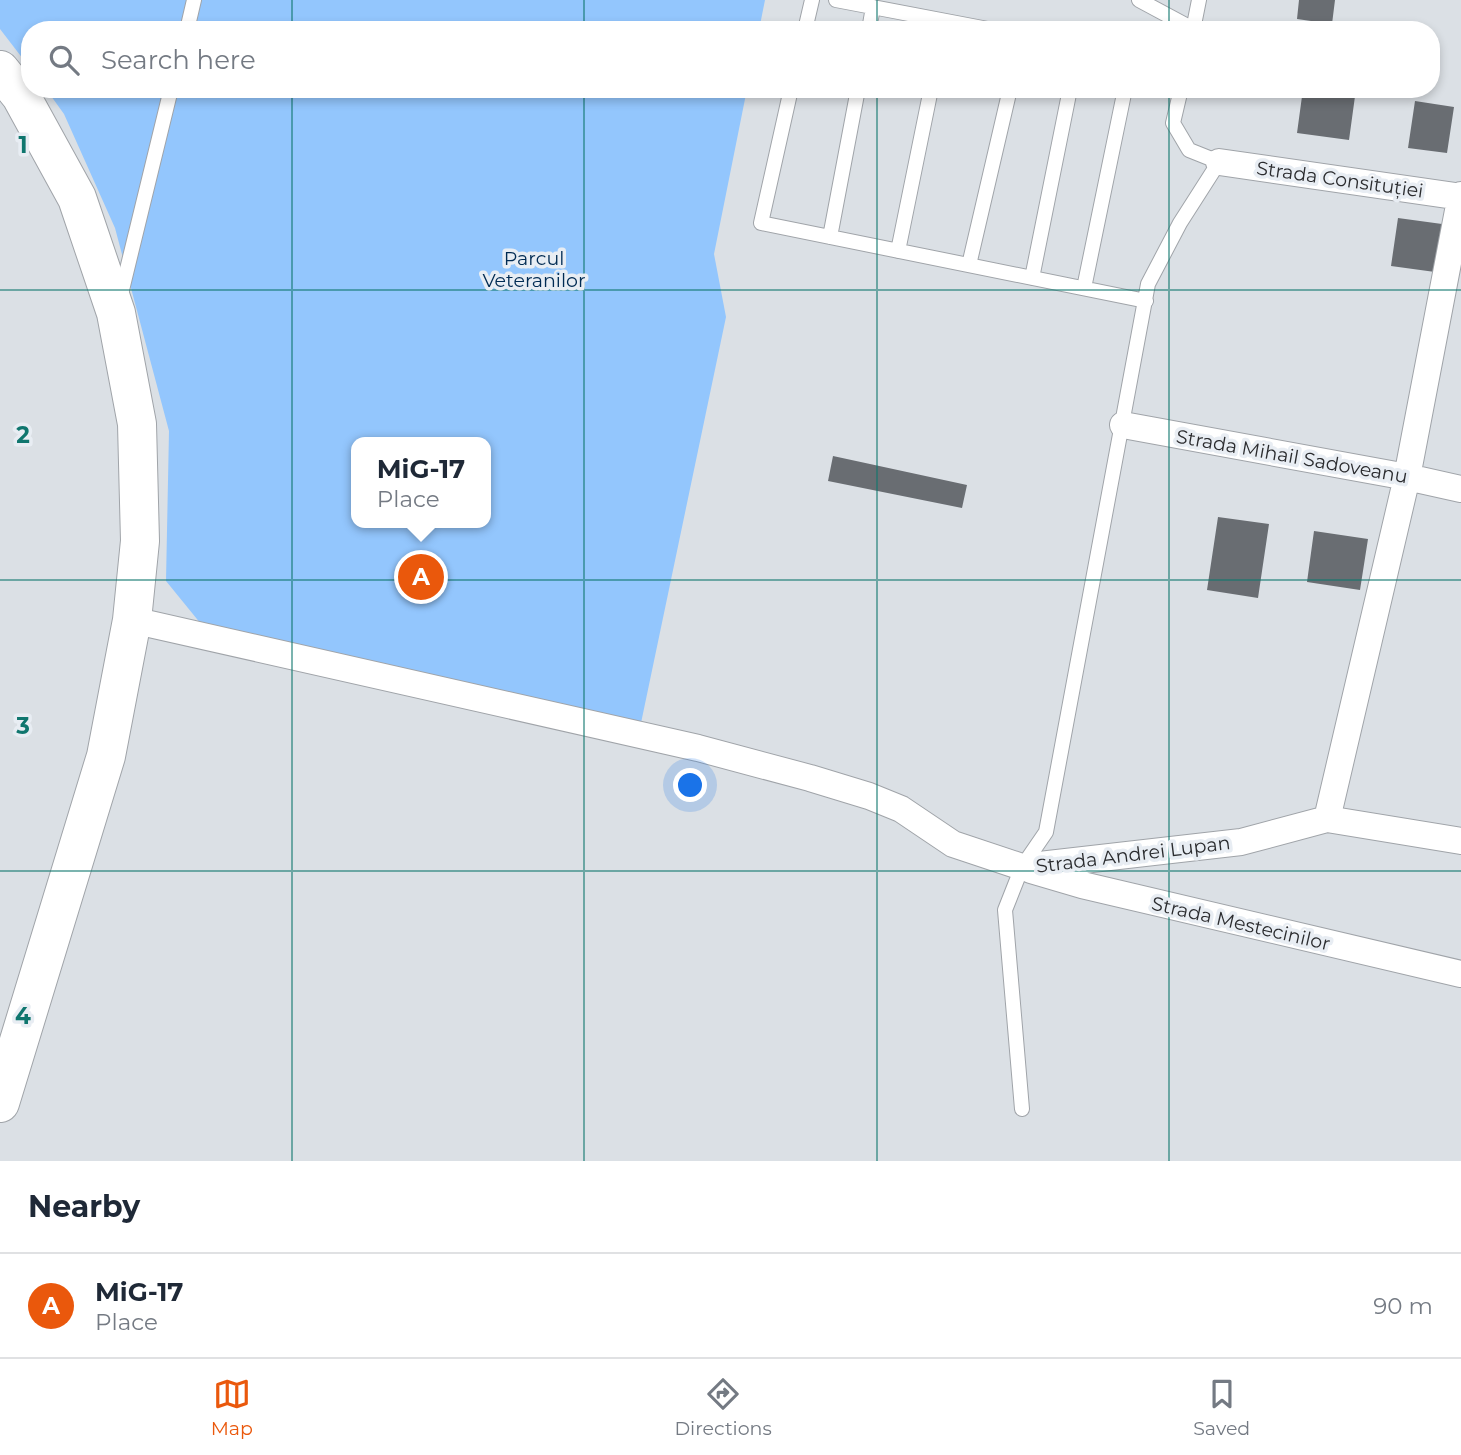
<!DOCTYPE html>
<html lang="en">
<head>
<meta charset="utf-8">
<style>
	:root { --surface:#fff; --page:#f6f6f7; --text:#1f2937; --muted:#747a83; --line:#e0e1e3; --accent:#ea580c }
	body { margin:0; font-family:Montserrat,sans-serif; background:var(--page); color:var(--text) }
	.you { position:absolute; left:691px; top:786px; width:24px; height:24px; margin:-18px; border:5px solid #fff; border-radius:50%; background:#1a73e8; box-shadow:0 0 0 10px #1a73e833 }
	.badge { display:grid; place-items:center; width:46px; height:46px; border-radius:50%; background:var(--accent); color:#fff; font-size:23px; font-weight:700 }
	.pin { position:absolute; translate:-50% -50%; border:4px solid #fff; box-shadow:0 2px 7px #0006 }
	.popup { position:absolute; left:351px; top:437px; width:140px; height:91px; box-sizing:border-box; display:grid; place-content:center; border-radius:14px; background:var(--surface); filter:drop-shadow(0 2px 5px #0005); font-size:23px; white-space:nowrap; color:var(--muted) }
	.popup b { font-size:26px; color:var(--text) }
	.popup::after { content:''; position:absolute; left:50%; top:100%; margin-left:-14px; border:14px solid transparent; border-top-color:var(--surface) }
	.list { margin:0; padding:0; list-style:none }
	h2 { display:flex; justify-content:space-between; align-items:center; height:91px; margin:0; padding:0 28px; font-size:30px }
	h2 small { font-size:23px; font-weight:400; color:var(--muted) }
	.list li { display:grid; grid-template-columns:46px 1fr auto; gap:21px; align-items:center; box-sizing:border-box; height:105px; padding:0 28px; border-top:2px solid var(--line) }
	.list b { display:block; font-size:26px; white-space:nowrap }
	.list p { margin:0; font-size:23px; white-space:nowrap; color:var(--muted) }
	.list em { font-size:23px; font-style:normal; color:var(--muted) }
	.icon { flex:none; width:38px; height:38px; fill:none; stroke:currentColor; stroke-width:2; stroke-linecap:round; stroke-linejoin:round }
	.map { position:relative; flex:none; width:1461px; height:1161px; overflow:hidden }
	.search { position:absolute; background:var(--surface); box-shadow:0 4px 10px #0003; left:21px; right:21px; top:21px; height:77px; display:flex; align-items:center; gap:18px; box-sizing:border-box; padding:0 24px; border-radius:28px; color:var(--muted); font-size:26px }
	.sheet { height:196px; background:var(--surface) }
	nav { display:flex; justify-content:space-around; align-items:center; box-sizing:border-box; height:98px; border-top:2px solid var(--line); background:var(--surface); font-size:19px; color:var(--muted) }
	nav a { display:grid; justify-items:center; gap:4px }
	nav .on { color:var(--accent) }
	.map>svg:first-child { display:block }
	.green { fill:#93c6fd; fill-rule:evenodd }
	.building { fill:#696d72 }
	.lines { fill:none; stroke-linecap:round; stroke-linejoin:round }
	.lane-casing { stroke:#a0a4a9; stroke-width:16 }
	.street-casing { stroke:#a0a4a9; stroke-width:28 }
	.primary-casing { stroke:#a0a4a9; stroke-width:40 }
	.lane { stroke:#fff; stroke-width:14 }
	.street { stroke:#fff; stroke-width:26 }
	.primary { stroke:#fff; stroke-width:38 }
	.grid { fill:none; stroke:#0f766e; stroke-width:2; stroke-opacity:0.55 }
	.labels { text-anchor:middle; stroke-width:7; stroke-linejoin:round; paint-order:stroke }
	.street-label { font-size:19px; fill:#2b2c2f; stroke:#e8edf3 }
	.park-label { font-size:19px; fill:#002b53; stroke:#e8edf3 }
	.grid-label { font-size:23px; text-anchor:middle; font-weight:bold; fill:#0f766e; stroke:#e8edf3; stroke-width:7; stroke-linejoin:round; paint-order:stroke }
</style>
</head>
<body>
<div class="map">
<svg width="1461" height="1161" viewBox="0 0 1461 1161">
	<rect width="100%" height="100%" fill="#dbe0e5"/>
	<!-- green -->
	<path class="green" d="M0 0H765L759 30H30V68L0 29Z
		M46 89H747L714 254 726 317 641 723 201 624 166 581 169 431 115 228 64 114ZM356 442H486V523H356Z"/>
	<!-- building -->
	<path class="building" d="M1299 0H1335L1332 24 1297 19Z
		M1303 89H1356L1349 140 1297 133Z
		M1415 101 1454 107 1447 153 1408 148Z
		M1398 218 1442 224 1435 272 1391 266Z
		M833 456 967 485 962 508 828 481Z
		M1218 517 1269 524 1258 598 1207 590Z
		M1314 531 1368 539 1360 590 1307 582Z"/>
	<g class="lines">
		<defs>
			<path id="lane" d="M836 0 993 30
				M1139 0 1193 29
				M187 30 194 0
				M805 30 812 0
				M869 30 873 7
				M1193 30 1199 0
				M791 89 761 223 1146 301
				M830 237 858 89
				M898 251 931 89
				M969 265 1010 89
				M1032 278 1070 89
				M1084 288 1125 89
				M121 294 171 89
				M1022 1109 1005 910 1022 867 1046 832 1148 284 1180 223 1219 162 1189 150 1173 123 1181 89"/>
			<path id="street" d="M1219 162 1461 197
				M1123 425 1407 477 1461 489
				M132 620 698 748 810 778 869 796 901 809 953 844 1022 867 1241 842 1327 819 1461 841
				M1327 819 1407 477 1461 195
				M1031 870 1082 885 1461 974"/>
			<path id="primary" d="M0 70 21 96 77 198 116 313 137 424 140 541 132 620 106 756 0 1103"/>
		</defs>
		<!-- lane casing -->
		<use href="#lane" class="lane-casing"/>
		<!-- street casing -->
		<use href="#street" class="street-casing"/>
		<!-- primary casing -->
		<use href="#primary" class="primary-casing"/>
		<!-- lane -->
		<use href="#lane" class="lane"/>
		<!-- street -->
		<use href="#street" class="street"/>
		<!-- primary -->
		<use href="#primary" class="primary"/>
	</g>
	<!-- grid -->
	<path class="grid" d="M292 0V30M584 0V30M877 0V30M1169 0V30M292 89V1161M584 89V1161M877 89V1161M1169 89V1161M0 290H1461M0 580H1461M0 871H1461"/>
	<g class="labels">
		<!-- street labels -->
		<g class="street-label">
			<text transform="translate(1340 179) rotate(8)" y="7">Strada Consituției</text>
			<text transform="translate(1292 456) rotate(10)" y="7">Strada Mihail Sadoveanu</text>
			<text transform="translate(1133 854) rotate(-7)" y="7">Strada Andrei Lupan</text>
			<text transform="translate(1241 923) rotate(13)" y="7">Strada Mestecinilor</text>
		</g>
		<!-- park labels -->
		<g class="park-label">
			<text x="534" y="265">Parcul<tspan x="534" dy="22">Veteranilor</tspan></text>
		</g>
	</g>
	<g class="grid-label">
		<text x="23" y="153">1</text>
		<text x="23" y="443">2</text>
		<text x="23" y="734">3</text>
		<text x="23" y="1024">4</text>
	</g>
</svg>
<div class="you"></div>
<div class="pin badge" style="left:421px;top:577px">A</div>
<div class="popup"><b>MiG-17</b>Place</div>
<div class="search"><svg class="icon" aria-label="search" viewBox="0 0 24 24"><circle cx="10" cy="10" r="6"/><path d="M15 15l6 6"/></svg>Search here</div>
</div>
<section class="sheet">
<h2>Nearby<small></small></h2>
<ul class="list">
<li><span class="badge">A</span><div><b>MiG-17</b><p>Place</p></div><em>90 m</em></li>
</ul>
</section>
<nav>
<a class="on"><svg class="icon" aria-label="map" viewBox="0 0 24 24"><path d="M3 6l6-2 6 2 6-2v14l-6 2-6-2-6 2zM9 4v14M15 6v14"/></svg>Map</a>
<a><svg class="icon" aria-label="directions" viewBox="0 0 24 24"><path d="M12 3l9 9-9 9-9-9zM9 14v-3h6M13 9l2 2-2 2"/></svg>Directions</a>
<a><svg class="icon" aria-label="saved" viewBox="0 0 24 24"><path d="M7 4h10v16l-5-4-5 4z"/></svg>Saved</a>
</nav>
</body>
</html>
